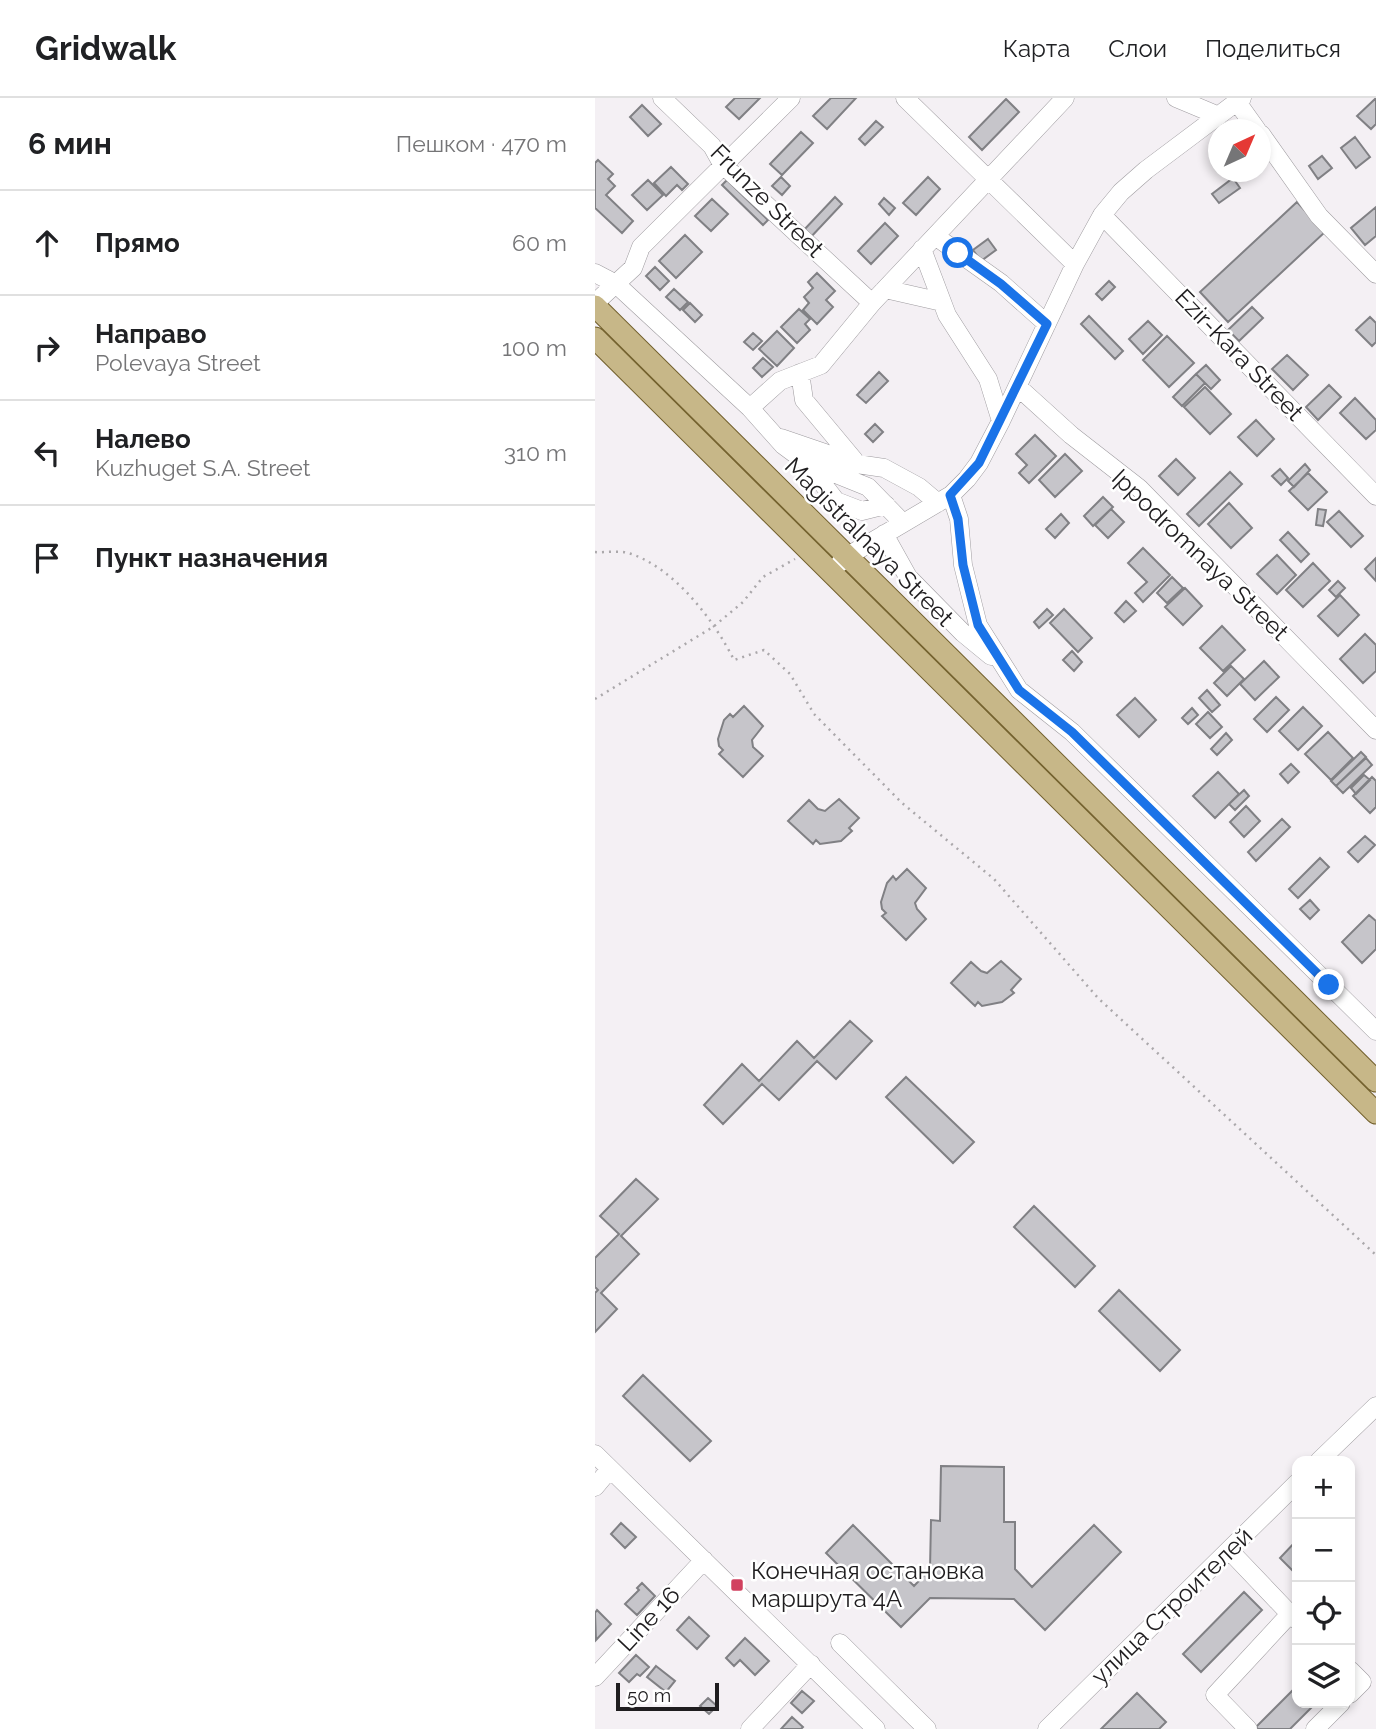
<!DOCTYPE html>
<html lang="ru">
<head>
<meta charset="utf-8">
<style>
	:root { --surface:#fff; --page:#f6f6f6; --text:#202124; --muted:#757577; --line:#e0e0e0 }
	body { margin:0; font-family:Raleway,sans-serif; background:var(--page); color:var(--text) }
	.controls { position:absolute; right:21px; bottom:21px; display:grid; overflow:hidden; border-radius:14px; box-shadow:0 4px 10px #0003 }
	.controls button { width:63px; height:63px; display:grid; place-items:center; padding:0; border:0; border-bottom:2px solid var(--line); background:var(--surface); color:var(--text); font:35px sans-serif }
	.compass { position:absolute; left:613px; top:21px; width:63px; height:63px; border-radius:50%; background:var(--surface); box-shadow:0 4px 10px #0003; rotate:44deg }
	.scale { position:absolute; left:21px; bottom:18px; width:103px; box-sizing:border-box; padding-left:7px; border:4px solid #1f1d1f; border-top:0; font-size:19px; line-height:24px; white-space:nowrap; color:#1f1d1f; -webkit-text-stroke:5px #fff; paint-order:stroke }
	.stop { position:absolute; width:21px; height:21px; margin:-16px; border:5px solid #1a73e8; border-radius:50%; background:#fff }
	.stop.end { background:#1a73e8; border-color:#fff; box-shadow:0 2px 7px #0008 }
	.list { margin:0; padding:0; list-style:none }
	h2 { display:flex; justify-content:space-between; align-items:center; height:91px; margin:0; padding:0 28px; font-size:30px }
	h2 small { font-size:23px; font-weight:400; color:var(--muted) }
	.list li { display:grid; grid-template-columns:46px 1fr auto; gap:21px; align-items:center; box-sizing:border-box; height:105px; padding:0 28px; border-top:2px solid var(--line) }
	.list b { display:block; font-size:26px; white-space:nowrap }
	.list p { margin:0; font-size:23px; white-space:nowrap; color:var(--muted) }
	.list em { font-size:23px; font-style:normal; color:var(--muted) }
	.icon { flex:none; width:38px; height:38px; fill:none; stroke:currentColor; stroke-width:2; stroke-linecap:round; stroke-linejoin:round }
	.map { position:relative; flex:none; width:781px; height:1631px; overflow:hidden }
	header { display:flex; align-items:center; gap:42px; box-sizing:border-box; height:98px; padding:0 35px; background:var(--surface); border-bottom:2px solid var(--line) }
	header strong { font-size:33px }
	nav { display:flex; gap:38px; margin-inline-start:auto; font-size:24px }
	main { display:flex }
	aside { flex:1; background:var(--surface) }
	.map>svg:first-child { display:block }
	.building { fill:#c6c5ca; stroke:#808084; stroke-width:2 }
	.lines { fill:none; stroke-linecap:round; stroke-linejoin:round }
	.minor-casing { stroke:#9f9ca0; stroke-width:19 }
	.major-casing { stroke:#74622f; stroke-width:23 }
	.path { stroke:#aba8ab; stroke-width:2.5; stroke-dasharray:2 5; stroke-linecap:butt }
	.minor { stroke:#fff; stroke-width:18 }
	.major { stroke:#c7b788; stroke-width:21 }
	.route { stroke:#1a73e8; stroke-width:9 }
	.poi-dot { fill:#d1415f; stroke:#fff; stroke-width:2.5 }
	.labels { text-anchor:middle; stroke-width:5; stroke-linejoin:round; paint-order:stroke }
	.street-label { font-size:24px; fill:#1f1d1f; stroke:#fff }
	.poi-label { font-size:24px; fill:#1f1d1f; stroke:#fff; text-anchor:start }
</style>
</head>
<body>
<header>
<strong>Gridwalk</strong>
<nav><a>Карта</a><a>Слои</a><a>Поделиться</a></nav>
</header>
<main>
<aside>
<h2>6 мин<small>Пешком · 470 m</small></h2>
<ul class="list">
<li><svg class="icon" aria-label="ahead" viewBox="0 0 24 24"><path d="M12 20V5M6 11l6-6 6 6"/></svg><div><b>Прямо</b></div><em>60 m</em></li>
<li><svg class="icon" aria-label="right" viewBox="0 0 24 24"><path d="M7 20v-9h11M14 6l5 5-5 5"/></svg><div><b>Направо</b><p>Polevaya Street</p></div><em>100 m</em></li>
<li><svg class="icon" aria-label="left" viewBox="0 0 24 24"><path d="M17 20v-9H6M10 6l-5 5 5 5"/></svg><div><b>Налево</b><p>Kuzhuget S.A. Street</p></div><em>310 m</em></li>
<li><svg class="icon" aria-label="arrive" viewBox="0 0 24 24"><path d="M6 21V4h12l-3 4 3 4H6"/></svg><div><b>Пункт назначения</b></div></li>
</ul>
</aside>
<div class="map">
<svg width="781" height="1631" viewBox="0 0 781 1631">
	<rect width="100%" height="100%" fill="#f4f0f4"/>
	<!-- building -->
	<path class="building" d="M140 0H165L144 21 131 9Z
		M236 0H261L232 31 218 18Z
		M781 0V26L776 31 762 18Z
		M411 1 424 14 387 52 374 39Z
		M47 7 66 26 53 38 35 19Z
		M281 23 288 29 270 47 264 41Z
		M206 34 218 45 187 77 175 66Z
		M760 39 775 59 761 70 746 50Z
		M727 58 737 70 723 81 714 68Z
		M3 62 18 76 13 81 20 88 11 97 38 123 27 135 0 110V65Z
		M76 69 93 86 87 92 82 87 71 98 59 85Z
		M186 79 195 88 187 97 177 88Z
		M333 79 345 91 321 117 308 105Z
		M638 80 645 90 624 105 617 96Z
		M53 82 68 97 52 112 37 97Z
		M132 82 173 122 168 127 127 87Z
		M240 99 247 106 214 141 207 134Z
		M289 100 300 110 294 117 284 106Z
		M117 101 133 116 116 133 100 118Z
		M702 104 730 134 633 224 605 194Z
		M781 109V138L770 147 756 130Z
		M290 125 303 138 276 166 263 153Z
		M90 137 107 154 81 180 64 163Z
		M393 141 401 152 386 163 378 152Z
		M60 169 74 183 65 192 51 178Z
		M222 175 240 193 231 202 238 209 222 226 208 212 214 205 209 199 218 190 213 184Z
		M514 183 520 189 507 202 501 196Z
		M79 191 93 204 85 212 71 199Z
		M95 205 107 217 100 224 88 212Z
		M657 209 668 220 644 243 633 232Z
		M204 211 215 221 210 226 215 232 202 245 186 229Z
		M494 218 528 253 520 261 486 226Z
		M775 219 781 225V244L777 248 761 232Z
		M553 223 567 237 548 256 534 241Z
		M182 233 199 250 182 268 164 251Z
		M158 235 167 243 158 252 149 244Z
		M572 238 599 265 574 289 548 262Z
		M692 257 713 277 698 292 677 271Z
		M168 260 178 269 167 279 158 270Z
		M611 267 625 282 616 291 601 276Z
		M284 274 293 283 271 305 262 297Z
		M601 276 610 285 587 308 578 299Z
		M734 287 746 299 723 322 711 309Z
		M610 289 636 316 615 336 589 309Z
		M760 300 781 322V332L771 341 745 315Z
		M661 322 679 341 662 358 643 339Z
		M280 326 288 334 278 344 270 336Z
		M440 337 461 358 434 385 424 375 432 367 421 356Z
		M470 356 487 373 460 399 444 382Z
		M581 361 600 380 583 397 564 378Z
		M710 366 715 372 699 389 693 383Z
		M685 371 693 380 686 387 677 378Z
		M635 374 647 386 604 428 592 416Z
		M713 375 732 394 713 412 694 393Z
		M508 399 518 409 498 428 489 418Z
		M634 405 657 430 636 450 613 426Z
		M516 411 529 424 513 440 500 427Z
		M723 411 731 412 728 428 721 427Z
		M744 413 768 438 756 449 732 424Z
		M466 416 474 425 460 440 451 431Z
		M693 434 714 456 706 464 685 442Z
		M548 450 575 477 548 504 540 495 552 484 533 465Z
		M682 457 701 477 682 496 662 476Z
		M781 460V483L770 471Z
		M718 465 735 483 708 509 691 492Z
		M577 479 588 490 572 505 562 495Z
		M743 483 750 490 741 499 734 492Z
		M590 490 607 508 588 527 570 509Z
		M745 497 764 517 743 538 723 518Z
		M531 503 541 513 529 524 520 515Z
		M452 511 458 517 444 530 439 524Z
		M469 511 497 540 483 554 455 525Z
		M627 528 650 552 628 573 605 550Z
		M770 536 781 547V573L768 585 745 561Z
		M477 553 487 564 479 573 468 562Z
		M669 563 684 579 660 602 645 586Z
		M636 568 649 581 632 598 619 585Z
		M612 592 625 607 617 614 604 600Z
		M681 599 694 612 672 634 659 621Z
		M540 600 561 622 544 639 522 617Z
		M149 608 168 628 157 642 158 649 168 658 148 679 124 656 128 652 124 648 123 641 129 622 135 616 138 619Z
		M708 609 727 628 703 652 684 633Z
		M597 610 603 617 593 626 587 620Z
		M613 614 627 629 615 640 601 626Z
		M733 634 758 660 736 682 710 656Z
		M631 635 637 642 622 657 616 651Z
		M766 654 771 659 741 688 736 683Z
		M771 660 777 667 748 695 741 688Z
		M696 666 704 674 693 685 685 676Z
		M623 674 644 696 620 720 598 698Z
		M769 677 775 682 761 696 756 690Z
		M777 679 781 683V709L775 715 758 698Z
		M649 692 654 698 640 712 634 706Z
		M244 701 264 720 254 730 257 733 246 743 225 746 221 742 218 746 193 723 214 702 223 711 230 713Z
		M651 708 665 723 649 739 635 724Z
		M687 721 695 729 661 763 653 754Z
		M770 738 780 747 763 764 753 754Z
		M725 760 734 769 703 800 694 791Z
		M312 771 331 790 320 805 322 811 331 821 311 842 287 818 291 815 287 811 286 804 292 785 298 778 301 782Z
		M715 802 724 812 715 821 705 811Z
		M774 817 781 823V851L767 865 747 844Z
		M406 863 426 881 416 892 419 895 407 904 387 908 383 904 380 908 356 885 376 864 386 873 392 875Z
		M255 923 277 943 241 981 222 963 184 1002 167 986 128 1026 109 1007 147 966 164 983 202 943 219 960Z
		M311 979 379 1044 358 1065 291 999Z
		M41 1081 63 1101 26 1138 44 1156 6 1195 22 1211 0 1234V1195L3 1192 0 1189V1160L24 1136 5 1118Z
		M439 1108 500 1168 480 1189 419 1129Z
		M524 1192 585 1252 565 1273 504 1213Z
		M48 1277 116 1343 95 1363 28 1298Z
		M346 1368 409 1369V1424H420V1471L437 1489 499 1427 526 1454 450 1532 419 1501 335 1500 306 1529 231 1455 258 1427 319 1488 335 1471 336 1422 345 1423Z
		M26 1425 41 1439 30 1450 16 1436Z
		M702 1442V1477L685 1460Z
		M47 1485 60 1498 42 1517 30 1506 44 1492 42 1490Z
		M649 1494 667 1512 606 1574 588 1556Z
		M2 1512 16 1526 1 1542 0 1515Z
		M94 1519 114 1538 102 1551 82 1532Z
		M150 1540 174 1563 160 1577 145 1562 139 1568 131 1560Z
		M41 1557 54 1569 45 1578 42 1576 34 1584 24 1575Z
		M61 1568 80 1583 71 1594 52 1579Z
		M702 1588V1605H721L695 1631H663L661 1629Z
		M207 1593 219 1603 207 1615 196 1605Z
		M542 1595 571 1624 564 1631H506Z
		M113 1600 122 1608 114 1616 105 1608Z
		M197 1619 208 1629 206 1631H186Z"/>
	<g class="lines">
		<defs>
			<path id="minor" d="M67 0 117 48 127 66 277 205
				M310 0 480 166
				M581 0 624 18
				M642 4 662 32
				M666 36 724 118 781 176
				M507 117 781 398
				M340 138 406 185 452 226
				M327 151 352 217 393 281 406 323
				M0 175 21 186 155 310 188 347 211 364 273 389 308 425
				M290 191 347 204
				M0 205 38 170 46 149 196 0
				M205 275 209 302 259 362
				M423 289 476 337 544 390 781 632
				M155 310 185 283 226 267 277 205 470 0
				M186 340 262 366 289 370 324 389 343 405
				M211 364 241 403 267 413 291 407
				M356 397 364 421 368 467 383 527 424 592 477 634 781 933
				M289 436 313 479 368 535 396 558
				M245 465 251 459 356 397 372 381 384 365 406 323 480 166 507 117 526 94 551 72 647 0
				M0 1356 281 1631
				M724 1363 781 1308
				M0 1389 15 1371
				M634 1452 695 1516
				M245 1545 332 1631
				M755 1572 767 1584 755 1596
				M0 1579 109 1462
				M155 1631 216 1566
				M452 1631 702 1385
				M653 1631 620 1597 695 1516 702 1522
				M720 1631 746 1605"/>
			<path id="major" d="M0 208 781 983
				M0 240 781 1015"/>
		</defs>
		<!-- minor casing -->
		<use href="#minor" class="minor-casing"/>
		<!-- major casing -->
		<use href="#major" class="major-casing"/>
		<!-- path -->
		<path class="path" d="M0 454C10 455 23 452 33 455 78 468 119 522 139 562L169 552 195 576 219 616 307 705 399 781 503 900 781 1157
			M0 601 118 529 148 504 168 479 200 461"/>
		<!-- minor -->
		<use href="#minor" class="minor"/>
		<!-- major -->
		<use href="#major" class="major"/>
	</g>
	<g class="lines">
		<!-- route -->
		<path class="route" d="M363 155 406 186 452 226 384 365 355 397 363 421 368 467 383 527 424 592 477 634 734 887"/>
	</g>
	<!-- markers -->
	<rect class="poi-dot" x="135" y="1480" width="14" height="14" rx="3.5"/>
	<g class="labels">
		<!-- street labels -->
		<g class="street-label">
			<text transform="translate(172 103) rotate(45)" y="8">Frunze Street</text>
			<text transform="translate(644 257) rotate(46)" y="8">Ezir-Kara Street</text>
			<text transform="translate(274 444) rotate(45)" y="8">Magistralnaya Street</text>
			<text transform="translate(605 457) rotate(44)" y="8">Ippodromnaya Street</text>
			<text transform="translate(577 1508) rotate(-44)" y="8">улица Строителей</text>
			<text transform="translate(54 1521) rotate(-47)" y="8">Line 16</text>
		</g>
		<!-- poi labels -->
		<g class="poi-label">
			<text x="156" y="1481">Конечная остановка<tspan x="156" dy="28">маршрута 4А</tspan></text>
		</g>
	</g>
</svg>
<div class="controls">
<button>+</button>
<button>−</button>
<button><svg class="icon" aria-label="locate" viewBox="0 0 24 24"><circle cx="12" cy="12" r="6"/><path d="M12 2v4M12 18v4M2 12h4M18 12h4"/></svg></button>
<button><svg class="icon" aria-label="layers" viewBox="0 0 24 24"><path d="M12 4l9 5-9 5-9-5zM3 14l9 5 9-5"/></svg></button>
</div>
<svg class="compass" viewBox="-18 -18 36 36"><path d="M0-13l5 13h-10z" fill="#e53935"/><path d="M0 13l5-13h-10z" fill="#757577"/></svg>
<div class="scale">50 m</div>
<div class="stop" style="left:363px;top:155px"></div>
<div class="stop end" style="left:734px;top:887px"></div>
</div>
</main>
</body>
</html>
